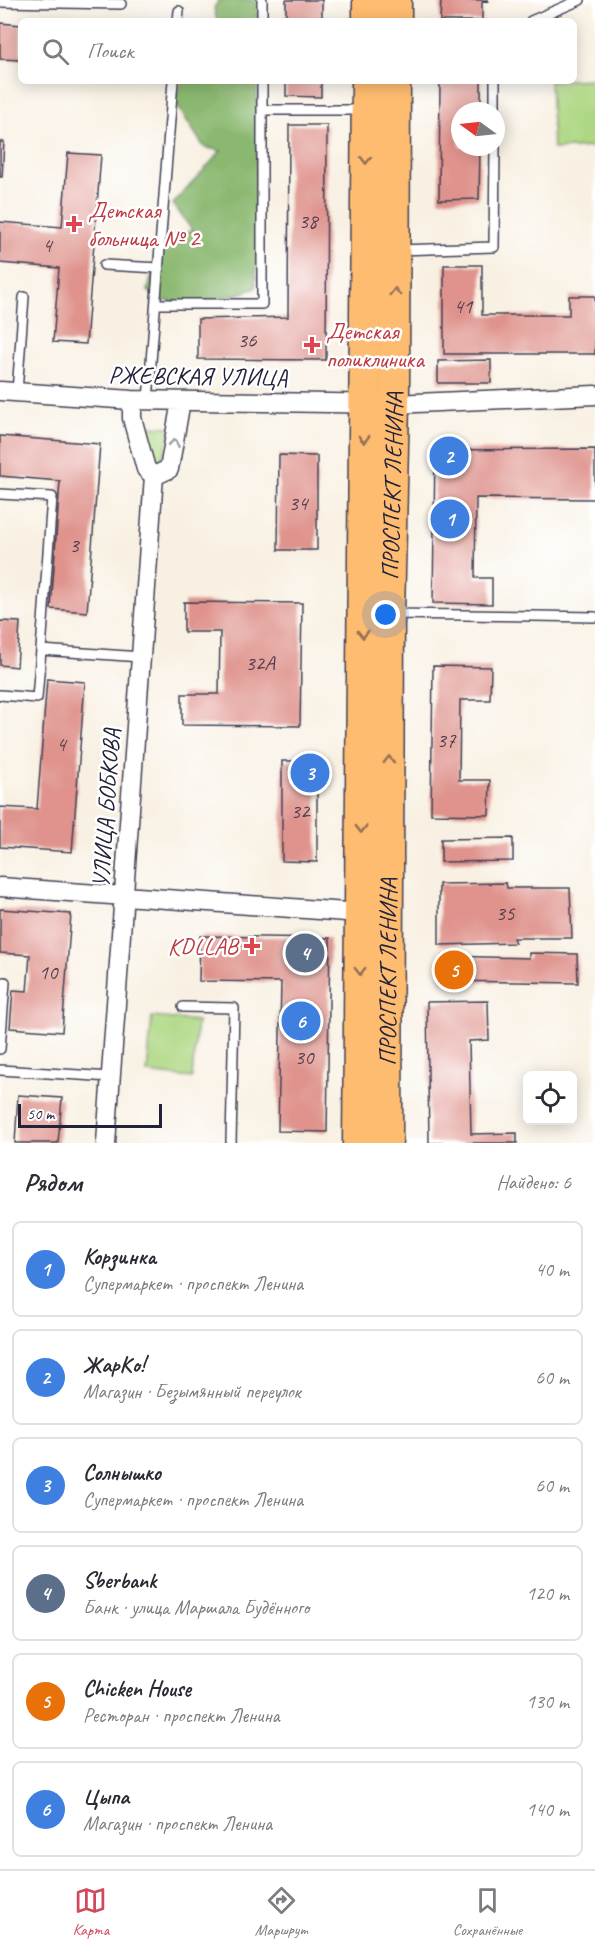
<!DOCTYPE html>
<html lang="ru">
<head>
<meta charset="utf-8">
<style>
	:root { --surface:#fff; --page:#f7f7f7; --text:#2b2b33; --muted:#7c7c81; --line:#e1e1e2; --accent:#d1495b }
	body { margin:0; font-family:Caveat,sans-serif; background:var(--page); color:var(--text) }
	.controls { position:absolute; right:18px; bottom:18px; display:grid; overflow:hidden; border-radius:9px; box-shadow:0 3px 15px #0003 }
	.controls button { width:54px; height:54px; display:grid; place-items:center; padding:0; border:0; border-bottom:2px solid var(--line); background:var(--surface); color:var(--text); font:30px sans-serif }
	.compass { position:absolute; left:451px; top:102px; width:54px; height:54px; border-radius:50%; background:var(--surface); box-shadow:0 3px 15px #0003; rotate:285deg }
	.scale { position:absolute; left:18px; bottom:15px; width:144px; box-sizing:border-box; padding-left:6px; border:3px solid #22223b; border-top:0; font-size:16px; line-height:21px; white-space:nowrap; color:#22223b; -webkit-text-stroke:4px #fff; paint-order:stroke }
	.you { position:absolute; left:386px; top:615px; width:21px; height:21px; margin:-15px; border:4px solid #fff; border-radius:50%; background:#1a73e8; box-shadow:0 0 0 9px #1a73e833 }
	.badge { display:grid; place-items:center; width:39px; height:39px; border-radius:50%; background:var(--accent); color:#fff; font-size:20px; font-weight:700 }
	.pin { position:absolute; translate:-50% -50%; border:3px solid #fff; box-shadow:0 2px 6px #0006 }
	.list { margin:0; padding:0; list-style:none }
	h2 { display:flex; justify-content:space-between; align-items:center; height:78px; margin:0; padding:0 24px; font-size:26px }
	h2 small { font-size:20px; font-weight:400; color:var(--muted) }
	.list li { display:grid; grid-template-columns:39px 1fr auto; gap:18px; align-items:center; box-sizing:border-box; height:96px; margin:0 12px 12px; padding:0 12px; border:2px solid var(--line); border-radius:9px }
	.list b { display:block; font-size:22px; white-space:nowrap }
	.list p { margin:0; font-size:20px; white-space:nowrap; color:var(--muted) }
	.list em { font-size:20px; font-style:normal; color:var(--muted) }
	.icon { flex:none; width:33px; height:33px; fill:none; stroke:currentColor; stroke-width:2; stroke-linecap:round; stroke-linejoin:round }
	.map { position:relative; flex:none; width:595px; height:1143px; overflow:hidden }
	.search { position:absolute; background:var(--surface); box-shadow:0 3px 15px #0003; left:18px; right:18px; top:18px; height:66px; display:flex; align-items:center; gap:15px; box-sizing:border-box; padding:0 21px; border-radius:9px; color:var(--muted); font-size:22px }
	.sheet { height:726px; background:var(--surface) }
	nav { display:flex; justify-content:space-around; align-items:center; box-sizing:border-box; height:84px; border-top:2px solid var(--line); background:var(--surface); font-size:16px; color:var(--muted) }
	nav a { display:grid; justify-items:center; gap:3px }
	nav .on { color:var(--accent) }
	.map>svg:first-child { display:block }
	.green { fill:#add782; stroke:#687c5e; stroke-width:1.5 }
	.forest { fill:#8ab870; stroke:#566d56; stroke-width:1.5 }
	.building { fill:#df938c }
	.lines { fill:none; stroke-linecap:round; stroke-linejoin:round }
	.lane-casing { stroke:#424154; stroke-width:12 }
	.street-casing { stroke:#424154; stroke-width:21 }
	.primary-casing { stroke:#424154; stroke-width:33 }
	.lane { stroke:#fff; stroke-width:9 }
	.street { stroke:#fff; stroke-width:18 }
	.primary { stroke:#febc70; stroke-width:30 }
	.oneway { stroke:#906f56 }
	.oneway2 { stroke:#9c9ca7 }
	.health-dot { fill:#e0444e; stroke:#fff; stroke-width:2 }
	.labels { text-anchor:middle; stroke-width:5; stroke-linejoin:round; paint-order:stroke }
	.number-label { font-size:21px; fill:#513e4f }
	.health-label { font-size:24px; fill:#be3a42; stroke:#fff; text-anchor:start }
	.street-label { font-size:24px; fill:#22223b; stroke:#fff }
</style>
</head>
<body>
<div class="map">
<svg width="595" height="1143" viewBox="0 0 595 1143">
	<rect width="100%" height="100%" fill="#fff"/>
	<filter id="ink" filterUnits="userSpaceOnUse"><feTurbulence type="fractalNoise" baseFrequency=".0167" numOctaves="2"/><feDisplacementMap in="SourceGraphic" scale="12" xChannelSelector="R" yChannelSelector="G"/><feConvolveMatrix kernelMatrix="1 2 1 2 8 2 1 2 1" color-interpolation-filters="sRGB"/></filter>
	<filter id="wash" filterUnits="userSpaceOnUse"><feTurbulence type="fractalNoise" baseFrequency=".008" numOctaves="4" result="noise"/><feDisplacementMap in="SourceGraphic" scale="24" xChannelSelector="R" yChannelSelector="G"/><feGaussianBlur stdDeviation="1.35" result="paint"/><feColorMatrix in="noise" values="0 0 0 0 0 0 0 0 0 0 0 0 0 0 0 0 0 1.4 0 .05"/><feComposite in="paint" operator="in"/></filter>
	<g filter="url(#wash)">
		<rect width="100%" height="100%" fill="#f8f0e2"/>
		<!-- green -->
		<path class="green" d="M595 79V147L553 149 550 81Z
			M144 426 172 427 164 455 156 466 148 455Z
			M152 1017 197 1021 192 1078 147 1073Z"/>
		<!-- forest -->
		<path class="forest" d="M219 0H255L257 3V21H217L214 8Z
			M182 81H257L256 288C234 297 187 308 164 300 159 298 153 294 148 291L160 239 193 231 173 204 221 151 204 147 174 101Z"/>
		<g id="blocks">
			<!-- building -->
			<path class="building" d="M286 0H322V21H286Z
				M441 0H488V1L482 2V21H440Z
				M0 23 21 25V60L0 59Z
				M286 81H321V97L286 96Z
				M440 81H481V111H460V147H480L479 199 439 200Z
				M289 125H327L326 360 198 359V319L288 317Z
				M0 142H4L2 177H0Z
				M68 153 101 155 86 344 53 342 59 268 0 263V222L62 227Z
				M444 265H482V315H569V296H595V354H444Z
				M491 360V383H438V361Z
				M0 436 100 444 87 612 51 609 60 481 0 476Z
				M595 449V499L476 498 475 578H492V604L433 603 435 450Z
				M279 455 317 456V550H278Z
				M184 602 302 603 300 726 182 725V694H219L220 632H184Z
				M0 621 20 622 17 667 0 665Z
				M433 666 491 667 490 700H460L459 780H490L489 815 431 814Z
				M47 679 85 682 72 852 0 847V807L37 809Z
				M282 761H317V862L282 861Z
				M513 838V861L441 862V839Z
				M506 883 507 888H570L572 938H513L515 943 439 945V884Z
				M0 909 71 914 62 1032 10 1028 13 990 27 991 30 955 0 953Z
				M200 936 330 938 327 1132 278 1131 281 982 199 981Z
				M529 953 577 954 578 983 442 981V956L529 958Z
				M488 1001 489 1040 469 1041 471 1134 517 1133V1143H429L427 1002Z
				M18 1095 62 1098 58 1143H15Z"/>
		</g>
	</g>
	<g filter="url(#ink)">
		<use href="#blocks" fill-opacity="0" stroke="#424154" stroke-width="1.5"/>
		<g class="lines">
			<defs>
				<path id="lane" d="M0 2 121 4
					M178 21 179 11
					M262 21V0
					M531 21 580 0
					M262 110H362
					M495 111V81
					M398 250 494 247 495 147
					M104 265 159 268
					M156 304H262V81
					M17 392 24 297
					M148 400 173 81
					M0 494 52 497 41 650
					M393 614 595 617
					M0 695 37 698 41 650 141 657
					M183 1007 234 1008 231 1143
					M0 1049 5 982
					M0 1070 111 1077"/>
				<path id="street" d="M0 391 132 400 394 404 595 395
					M132 400V418L146 469 154 476
					M154 476 169 469 181 401
					M0 887 360 913
					M106 1143 154 476"/>
				<g id="primary">
					<path d="M368 21V0"/>
					<path d="M396 21V0"/>
					<path d="M358 1143 367 81"/>
					<path id="s1" d="M387 1143 389 614 394 404 395 81"/>
				</g>
			</defs>
			<!-- lane casing -->
			<use href="#lane" class="lane-casing"/>
			<!-- street casing -->
			<use href="#street" class="street-casing"/>
			<!-- primary casing -->
			<use href="#primary" class="primary-casing"/>
			<!-- lane -->
			<use href="#lane" class="lane"/>
			<!-- street -->
			<use href="#street" class="street"/>
			<!-- primary -->
			<use href="#primary" class="primary"/>
		</g>
		<!-- one-way arrows -->
		<defs><path id="oneway-chevron" d="M-2-3.5L2.5 0L-2 3.5" fill="none" stroke-width="1.6" stroke-linecap="round" stroke-linejoin="round" transform="scale(1.5)"/></defs>
		<g class="oneway">
			<use href="#oneway-chevron" transform="translate(366 160) rotate(91)"/>
			<use href="#oneway-chevron" transform="translate(395 292) rotate(-90)"/>
			<use href="#oneway-chevron" transform="translate(364 439) rotate(90)"/>
			<use href="#oneway-chevron" transform="translate(363 634) rotate(90)"/>
			<use href="#oneway-chevron" transform="translate(389 760) rotate(-90)"/>
			<use href="#oneway-chevron" transform="translate(361 829) rotate(90)"/>
			<use href="#oneway-chevron" transform="translate(360 971) rotate(90)"/>
		</g>
		<use class="oneway2" href="#oneway-chevron" transform="translate(174 443) rotate(-80)"/>
	</g>
	<!-- markers -->
	<g class="health-dot">
		<path d="M71 215h6v6h6v6h-6v6h-6v-6h-6v-6h6z"/>
		<path d="M309 336h6v6h6v6h-6v6h-6v-6h-6v-6h6z"/>
		<path d="M249 937h6v6h6v6h-6v6h-6v-6h-6v-6h6z"/>
	</g>
	<g class="labels">
		<!-- number labels -->
		<g class="number-label">
			<text x="308" y="228">38</text>
			<text x="47" y="252">4</text>
			<text x="463" y="313">41</text>
			<text x="247" y="347">36</text>
			<text x="298" y="510">34</text>
			<text x="74" y="552">3</text>
			<text x="260" y="670">32А</text>
			<text x="446" y="747">37</text>
			<text x="61" y="751">4</text>
			<text x="300" y="818">32</text>
			<text x="505" y="920">35</text>
			<text x="48" y="979">10</text>
			<text x="304" y="1064">30</text>
		</g>
		<!-- health labels -->
		<g class="health-label">
			<text x="88" y="218">Детская<tspan x="88" dy="28">больница № 2</tspan></text>
			<text x="326" y="339">Детская<tspan x="326" dy="28">поликлиника</tspan></text>
			<text x="238" y="954" text-anchor="end">KDLLAB</text>
		</g>
		<!-- street labels -->
		<g class="street-label">
			<text transform="translate(198 376) rotate(1)" y="8">РЖЕВСКАЯ УЛИЦА</text>
			<text dy="8" stroke="none"><textPath href="#s1" startOffset="657">ПРОСПЕКТ ЛЕНИНА</textPath></text>
			<text transform="translate(106 808) rotate(-86)" y="8">УЛИЦА БОБКОВА</text>
			<text dy="8" stroke="none"><textPath href="#s1" startOffset="171">ПРОСПЕКТ ЛЕНИНА</textPath></text>
		</g>
	</g>
</svg>
<div class="controls">
<button><svg class="icon" aria-label="locate" viewBox="0 0 24 24"><circle cx="12" cy="12" r="6"/><path d="M12 2v4M12 18v4M2 12h4M18 12h4"/></svg></button>
</div>
<svg class="compass" viewBox="-18 -18 36 36"><path d="M0-13l5 13h-10z" fill="#e53935"/><path d="M0 13l5-13h-10z" fill="#7c7c81"/></svg>
<div class="scale">50 m</div>
<div class="you"></div>
<div class="pin badge" style="left:450px;top:519px;background:#3f7fe0">1</div>
<div class="pin badge" style="left:449px;top:456px;background:#3f7fe0">2</div>
<div class="pin badge" style="left:310px;top:773px;background:#3f7fe0">3</div>
<div class="pin badge" style="left:305px;top:953px;background:#5c6f8a">4</div>
<div class="pin badge" style="left:454px;top:970px;background:#e8710a">5</div>
<div class="pin badge" style="left:301px;top:1021px;background:#3f7fe0">6</div>
<div class="search"><svg class="icon" aria-label="search" viewBox="0 0 24 24"><circle cx="10" cy="10" r="6"/><path d="M15 15l6 6"/></svg>Поиск</div>
</div>
<section class="sheet">
<h2>Рядом<small>Найдено: 6</small></h2>
<ul class="list">
<li><span class="badge" style="background:#3f7fe0">1</span><div><b>Корзинка</b><p>Супермаркет · проспект Ленина</p></div><em>40 m</em></li>
<li><span class="badge" style="background:#3f7fe0">2</span><div><b>ЖарКо!</b><p>Магазин · Безымянный переулок</p></div><em>60 m</em></li>
<li><span class="badge" style="background:#3f7fe0">3</span><div><b>Солнышко</b><p>Супермаркет · проспект Ленина</p></div><em>60 m</em></li>
<li><span class="badge" style="background:#5c6f8a">4</span><div><b>Sberbank</b><p>Банк · улица Маршала Будённого</p></div><em>120 m</em></li>
<li><span class="badge" style="background:#e8710a">5</span><div><b>Chicken House</b><p>Ресторан · проспект Ленина</p></div><em>130 m</em></li>
<li><span class="badge" style="background:#3f7fe0">6</span><div><b>Цыпа</b><p>Магазин · проспект Ленина</p></div><em>140 m</em></li>
</ul>
</section>
<nav>
<a class="on"><svg class="icon" aria-label="map" viewBox="0 0 24 24"><path d="M3 6l6-2 6 2 6-2v14l-6 2-6-2-6 2zM9 4v14M15 6v14"/></svg>Карта</a>
<a><svg class="icon" aria-label="directions" viewBox="0 0 24 24"><path d="M12 3l9 9-9 9-9-9zM9 14v-3h6M13 9l2 2-2 2"/></svg>Маршрут</a>
<a><svg class="icon" aria-label="saved" viewBox="0 0 24 24"><path d="M7 4h10v16l-5-4-5 4z"/></svg>Сохранённые</a>
</nav>
</body>
</html>
